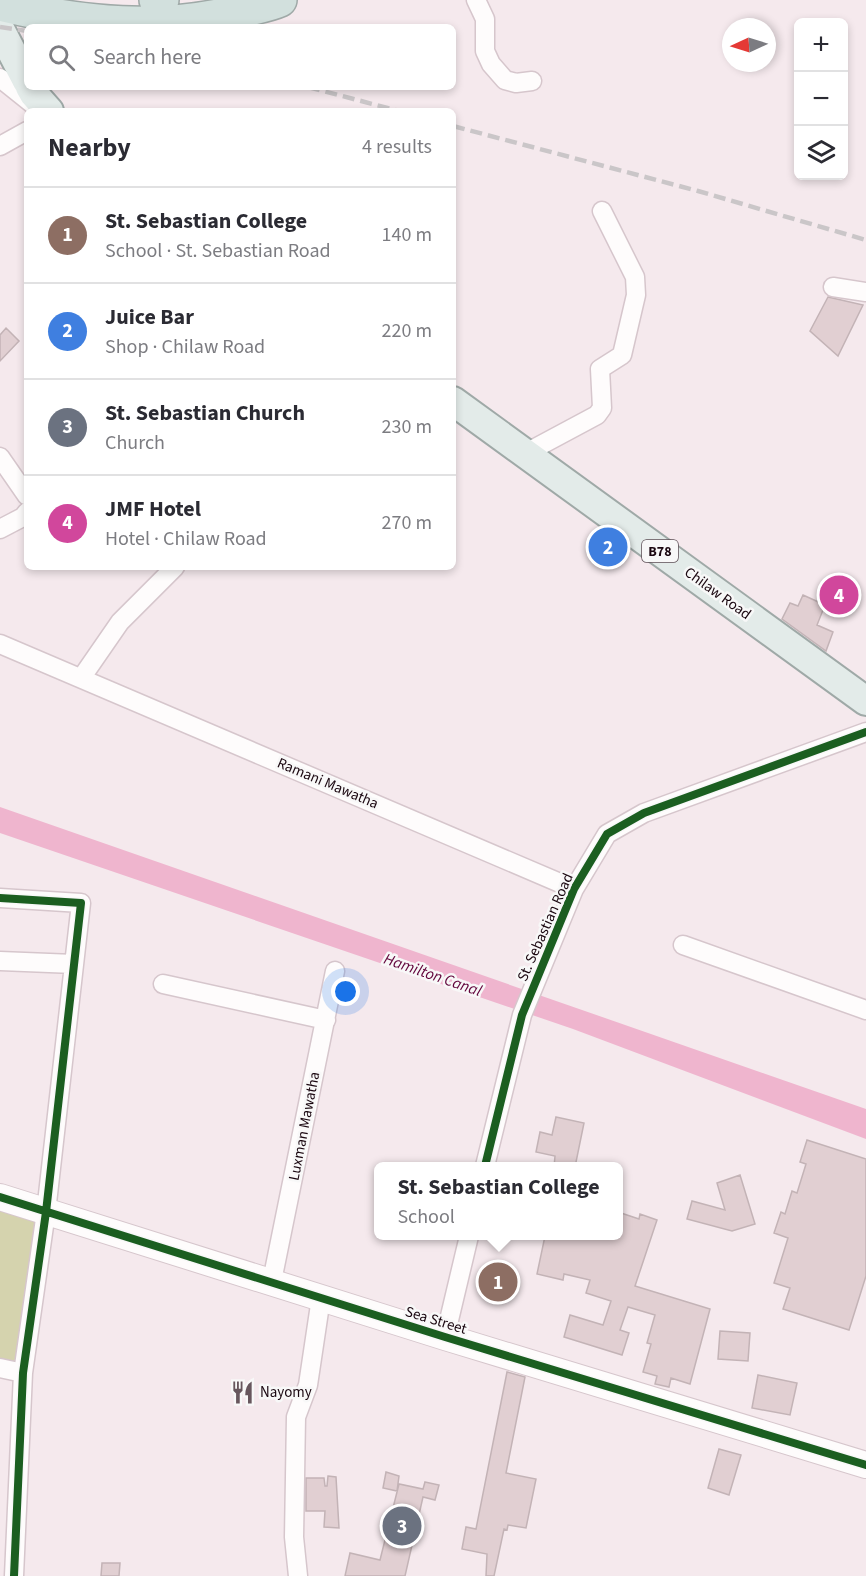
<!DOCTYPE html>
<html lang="en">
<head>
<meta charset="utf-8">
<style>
	:root { --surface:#fff; --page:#f7f7f7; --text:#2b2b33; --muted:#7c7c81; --line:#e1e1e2; --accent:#1a73e8 }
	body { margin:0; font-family:"Source Sans 3",sans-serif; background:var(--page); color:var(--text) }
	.controls { position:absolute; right:18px; top:18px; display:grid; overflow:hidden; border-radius:9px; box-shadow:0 3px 9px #0003 }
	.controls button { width:54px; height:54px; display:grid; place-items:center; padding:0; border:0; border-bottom:2px solid var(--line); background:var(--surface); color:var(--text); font:30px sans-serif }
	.compass { position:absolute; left:722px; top:18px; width:54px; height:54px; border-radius:50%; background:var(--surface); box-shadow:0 3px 9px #0003; rotate:266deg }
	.you { position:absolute; left:346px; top:992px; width:21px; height:21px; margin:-15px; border:4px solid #fff; border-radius:50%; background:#1a73e8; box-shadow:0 0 0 9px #1a73e833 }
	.badge { display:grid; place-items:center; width:39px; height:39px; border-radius:50%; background:var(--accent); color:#fff; font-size:20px; font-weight:700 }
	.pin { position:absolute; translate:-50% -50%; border:3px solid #fff; box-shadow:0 2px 6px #0006 }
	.popup { position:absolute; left:374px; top:1162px; width:249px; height:78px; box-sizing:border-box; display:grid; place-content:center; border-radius:9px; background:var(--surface); filter:drop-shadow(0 2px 4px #0005); font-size:20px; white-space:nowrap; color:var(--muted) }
	.popup b { font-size:22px; color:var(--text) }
	.popup::after { content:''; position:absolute; left:50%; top:100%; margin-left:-12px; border:12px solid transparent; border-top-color:var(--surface) }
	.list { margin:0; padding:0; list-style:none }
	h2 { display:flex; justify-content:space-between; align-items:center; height:78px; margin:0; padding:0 24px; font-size:26px }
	h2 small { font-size:20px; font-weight:400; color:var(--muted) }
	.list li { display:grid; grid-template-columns:39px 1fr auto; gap:18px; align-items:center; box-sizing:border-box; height:96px; padding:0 24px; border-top:2px solid var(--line) }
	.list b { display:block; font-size:22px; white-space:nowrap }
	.list p { margin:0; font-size:20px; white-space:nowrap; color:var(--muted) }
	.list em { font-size:20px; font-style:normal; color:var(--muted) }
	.icon { flex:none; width:33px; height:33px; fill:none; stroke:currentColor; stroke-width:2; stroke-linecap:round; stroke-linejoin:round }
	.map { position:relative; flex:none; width:866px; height:1576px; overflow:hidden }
	.search { position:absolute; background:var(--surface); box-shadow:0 3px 9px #0003; left:24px; top:24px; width:432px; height:66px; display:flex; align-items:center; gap:15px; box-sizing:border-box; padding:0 21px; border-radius:9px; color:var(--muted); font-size:22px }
	.panel { position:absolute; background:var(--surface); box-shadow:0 3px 9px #0003; left:24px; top:108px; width:432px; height:462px; border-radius:9px }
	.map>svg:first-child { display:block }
	.green { fill:#d5d3ae }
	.water { fill:#efb5ce }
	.building { fill:#e1cfd2; stroke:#c3b3b6; stroke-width:1.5 }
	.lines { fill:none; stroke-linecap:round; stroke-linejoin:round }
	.street-casing { stroke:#d6c6cc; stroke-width:21 }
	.secondary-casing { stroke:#d6c6cc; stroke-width:28 }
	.primary-casing { stroke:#9fa9a7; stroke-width:32 }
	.highway-casing { stroke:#9fa9a7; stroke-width:36 }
	.street { stroke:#fefcfc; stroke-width:18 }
	.secondary { stroke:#fefcfc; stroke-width:26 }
	.primary { stroke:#e3ebe9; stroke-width:28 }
	.highway { stroke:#d2e0dd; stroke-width:33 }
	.rail { stroke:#cac6c8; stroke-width:4.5; stroke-dasharray:12 6; stroke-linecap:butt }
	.cycleway-casing { stroke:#f8f8f8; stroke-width:11 }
	.cycleway { stroke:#1b5e20; stroke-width:8 }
	.labels { text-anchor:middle; stroke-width:5; stroke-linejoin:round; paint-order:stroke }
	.shield { fill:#f8f8f8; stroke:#5d4f56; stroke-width:1.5 }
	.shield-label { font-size:14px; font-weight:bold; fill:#1a0710 }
	.street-label { font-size:15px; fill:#1a0710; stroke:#f8f8f8 }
	.poi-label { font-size:15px; fill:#1a0710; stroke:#f8f8f8; text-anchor:start }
	.water-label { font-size:16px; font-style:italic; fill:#61043b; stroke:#f8f8f8 }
</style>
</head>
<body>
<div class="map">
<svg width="866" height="1576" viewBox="0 0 866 1576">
	<rect width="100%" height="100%" fill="#f5e9ed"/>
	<!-- green -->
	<path class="green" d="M0 1209 34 1220V1227L38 1232 15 1368 0 1365Z"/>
	<!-- water -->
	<path class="water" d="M0 807 866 1109V1139L573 1029 0 833Z"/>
	<!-- building -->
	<path class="building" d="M828 297 863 305 838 356 810 331Z
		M6 328 19 341 0 361V335Z
		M803 595 825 605 817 625 833 632 826 651 782 619 790 603 798 606Z
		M556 1117 584 1123 575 1167H554L555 1156 536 1152 540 1132 552 1135Z
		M807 1140 866 1159V1276L849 1330 783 1309 790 1288 774 1283 788 1238 774 1233 781 1212 785 1214 792 1191 797 1193 806 1164 800 1162Z
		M740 1175 755 1224 732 1231 687 1219 692 1201 725 1210 717 1183Z
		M618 1212 639 1219 640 1214 657 1220 635 1286 710 1309 690 1384 671 1378 669 1387 655 1384 657 1376 643 1372 651 1344 647 1343 655 1315 628 1307 620 1330 629 1333 622 1355 564 1337 570 1315 603 1325 611 1301 586 1293 590 1280 564 1274 563 1280 537 1274 545 1236H618Z
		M720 1331 750 1333 748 1361 718 1359Z
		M507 1372 525 1377 506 1473 536 1479 526 1528 508 1525 507 1530 504 1529 494 1576H486L487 1554 462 1549 466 1527 476 1529Z
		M758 1375 797 1383 790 1415 752 1408Z
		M719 1449 741 1455 729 1495 708 1488Z
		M386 1472 399 1476 397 1491 383 1488Z
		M328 1476 336 1477 339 1528 324 1527 325 1511H306V1478H324L325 1486H327Z
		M425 1482 439 1485 435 1500 423 1497 405 1576H345L350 1553 380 1560 399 1484 423 1489Z
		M102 1563H120L119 1576H101Z"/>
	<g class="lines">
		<defs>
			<path id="street" d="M476 0 485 19V51L491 64 505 80 516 83 532 81
				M0 78 35 106
				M0 146 27 131
				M833 287 866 292
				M526 453 597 415 602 408 600 369 622 355 636 295 635 277 602 211
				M0 457 27 496
				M0 529 23 517 27 512
				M0 644 574 889
				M82 677 120 622 175 567
				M0 898 81 903 46 1212 23 1373 14 1576
				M683 945 866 1010
				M0 961 74 964
				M163 984 326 1020
				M485 1166 522 1015 574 889 607 834 644 813 866 732
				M272 1281 335 971
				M445 1337 469 1236
				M0 1368 23 1373
				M298 1576 294 1537 296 1417 308 1385 321 1298"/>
			<path id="secondary" d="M0 1197 445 1337 866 1465"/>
			<path id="primary" d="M0 29 27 81
				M30 87 34 94 49 111
				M453 401 866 701"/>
			<path id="highway" d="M156 0H162
				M0 4C82 24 162 32 244 10 256 7 269 5 280 0"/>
		</defs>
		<!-- street casing -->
		<use href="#street" class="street-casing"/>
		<!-- secondary casing -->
		<use href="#secondary" class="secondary-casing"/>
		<!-- primary casing -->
		<use href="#primary" class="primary-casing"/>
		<!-- highway casing -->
		<use href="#highway" class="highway-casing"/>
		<!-- street -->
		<use href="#street" class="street"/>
		<!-- secondary -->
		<use href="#secondary" class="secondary"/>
		<!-- primary -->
		<use href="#primary" class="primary"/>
		<!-- highway -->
		<use href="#highway" class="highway"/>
		<!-- rail -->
		<path class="rail" d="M0 27 27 31
			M308 87 399 111
			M453 126 698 191 866 240"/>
		<defs>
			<path id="cycleway" d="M0 898 81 903 46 1212 23 1373 14 1576
				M485 1166 522 1015 574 889 607 834 644 813 866 732
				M0 1197 445 1337 866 1465"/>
		</defs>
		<!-- cycleway casing -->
		<use href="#cycleway" class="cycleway-casing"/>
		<!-- cycleway -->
		<use href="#cycleway" class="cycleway"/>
	</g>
	<!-- icons -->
	<defs>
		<symbol id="restaurant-bare" viewBox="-9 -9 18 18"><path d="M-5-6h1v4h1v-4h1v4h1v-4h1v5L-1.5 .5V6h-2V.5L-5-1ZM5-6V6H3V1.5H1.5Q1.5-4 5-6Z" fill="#67565d" stroke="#f8f8f8" stroke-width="2.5" paint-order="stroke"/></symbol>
	</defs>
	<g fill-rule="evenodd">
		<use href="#restaurant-bare" x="226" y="1376" width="33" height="33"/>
	</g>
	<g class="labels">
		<!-- shield labels -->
		<rect class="shield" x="642" y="540" width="36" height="22" rx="4.5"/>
		<g class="shield-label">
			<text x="660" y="556">B78</text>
		</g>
		<!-- street labels -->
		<g class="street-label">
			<text transform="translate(718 593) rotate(36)" y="5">Chilaw Road</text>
			<text transform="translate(328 783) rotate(23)" y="5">Ramani Mawatha</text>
			<text transform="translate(545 927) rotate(-66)" y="5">St. Sebastian Road</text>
			<text transform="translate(304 1126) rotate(-79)" y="5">Luxman Mawatha</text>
			<text transform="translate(436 1320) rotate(17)" y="5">Sea Street</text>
		</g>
		<!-- poi labels -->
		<g class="poi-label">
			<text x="260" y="1397">Nayomy</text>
		</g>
		<!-- water labels -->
		<g class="water-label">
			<text transform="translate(433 974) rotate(19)" y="6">Hamilton Canal</text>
		</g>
	</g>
</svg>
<div class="controls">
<button>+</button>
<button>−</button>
<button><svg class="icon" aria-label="layers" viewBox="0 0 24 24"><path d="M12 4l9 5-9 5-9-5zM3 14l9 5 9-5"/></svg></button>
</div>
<svg class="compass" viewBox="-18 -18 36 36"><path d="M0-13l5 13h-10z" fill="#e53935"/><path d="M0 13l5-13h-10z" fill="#7c7c81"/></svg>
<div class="you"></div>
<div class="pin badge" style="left:498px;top:1282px;background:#8d6e63">1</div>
<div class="popup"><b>St. Sebastian College</b>School</div>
<div class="pin badge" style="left:608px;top:547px;background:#3f7fe0">2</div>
<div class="pin badge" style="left:402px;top:1526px;background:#6b7280">3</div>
<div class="pin badge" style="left:839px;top:595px;background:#d1479c">4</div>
<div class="search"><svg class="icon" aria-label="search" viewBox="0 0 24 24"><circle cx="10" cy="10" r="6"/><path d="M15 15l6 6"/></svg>Search here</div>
<section class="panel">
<h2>Nearby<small>4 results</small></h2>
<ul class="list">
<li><span class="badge" style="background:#8d6e63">1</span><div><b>St. Sebastian College</b><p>School · St. Sebastian Road</p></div><em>140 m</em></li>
<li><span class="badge" style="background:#3f7fe0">2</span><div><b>Juice Bar</b><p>Shop · Chilaw Road</p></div><em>220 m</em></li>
<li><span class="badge" style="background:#6b7280">3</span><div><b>St. Sebastian Church</b><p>Church</p></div><em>230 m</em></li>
<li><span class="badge" style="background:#d1479c">4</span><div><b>JMF Hotel</b><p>Hotel · Chilaw Road</p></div><em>270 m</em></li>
</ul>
</section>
</div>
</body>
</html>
